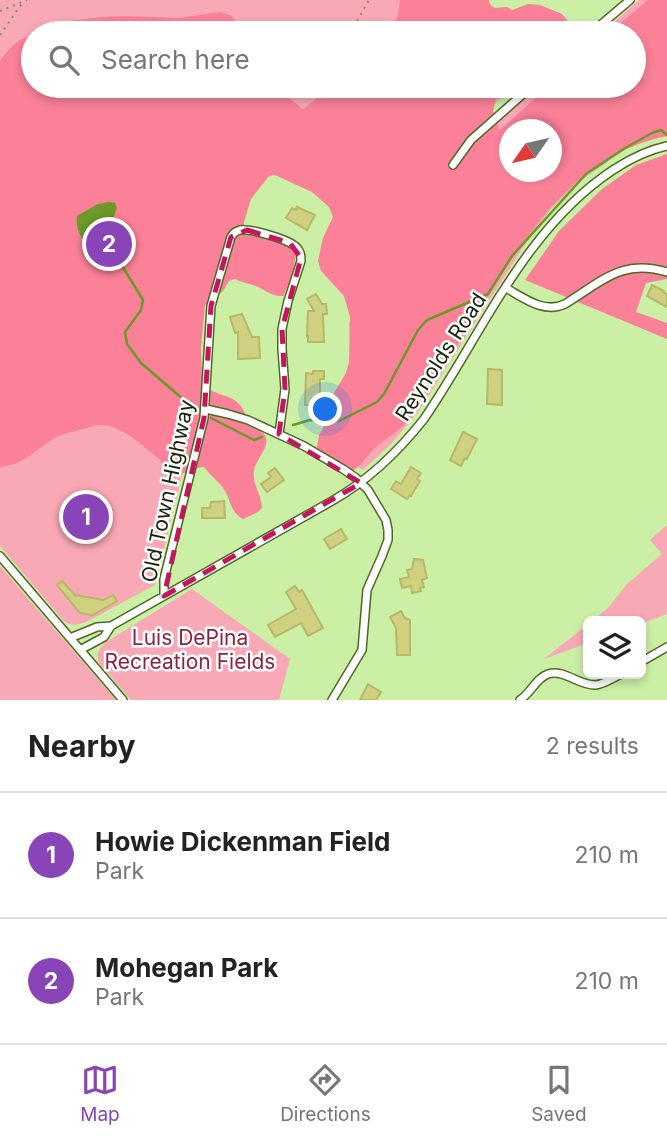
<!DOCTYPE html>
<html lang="en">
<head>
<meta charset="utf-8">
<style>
	:root { --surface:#fff; --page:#f6f6f6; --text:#222; --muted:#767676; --line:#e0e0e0; --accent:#8944b8 }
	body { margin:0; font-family:Inter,sans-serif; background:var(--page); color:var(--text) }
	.controls { position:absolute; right:21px; bottom:21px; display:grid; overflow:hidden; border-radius:10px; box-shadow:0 4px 10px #0003 }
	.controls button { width:63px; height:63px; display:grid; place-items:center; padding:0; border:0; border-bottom:2px solid var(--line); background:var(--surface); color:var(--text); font:35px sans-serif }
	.compass { position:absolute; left:499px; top:119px; width:63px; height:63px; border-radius:50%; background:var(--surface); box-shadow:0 4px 10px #0003; rotate:236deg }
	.you { position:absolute; left:326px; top:410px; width:24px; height:24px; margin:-18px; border:5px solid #fff; border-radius:50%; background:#1a73e8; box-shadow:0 0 0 10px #1a73e833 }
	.badge { display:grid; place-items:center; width:46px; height:46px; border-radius:50%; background:var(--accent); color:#fff; font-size:23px; font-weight:700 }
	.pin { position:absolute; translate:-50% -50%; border:4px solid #fff; box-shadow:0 2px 7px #0006 }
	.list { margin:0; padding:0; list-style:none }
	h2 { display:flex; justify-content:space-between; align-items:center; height:91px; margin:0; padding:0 28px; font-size:30px }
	h2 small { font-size:23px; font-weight:400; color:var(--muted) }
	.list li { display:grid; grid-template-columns:46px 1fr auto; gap:21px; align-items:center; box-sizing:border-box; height:126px; padding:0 28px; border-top:2px solid var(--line) }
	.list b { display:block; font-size:26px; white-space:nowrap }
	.list p { margin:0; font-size:23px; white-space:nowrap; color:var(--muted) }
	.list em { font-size:23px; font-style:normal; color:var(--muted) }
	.icon { flex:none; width:38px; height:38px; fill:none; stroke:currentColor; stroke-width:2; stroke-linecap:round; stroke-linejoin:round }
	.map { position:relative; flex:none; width:667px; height:700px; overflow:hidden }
	.search { position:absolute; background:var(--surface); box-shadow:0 4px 10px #0003; left:21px; right:21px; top:21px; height:77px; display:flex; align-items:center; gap:18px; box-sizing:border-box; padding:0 24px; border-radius:38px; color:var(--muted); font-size:26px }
	.sheet { height:343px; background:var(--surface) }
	nav { display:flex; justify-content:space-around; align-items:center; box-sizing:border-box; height:98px; border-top:2px solid var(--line); background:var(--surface); font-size:19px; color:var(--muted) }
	nav a { display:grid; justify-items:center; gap:4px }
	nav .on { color:var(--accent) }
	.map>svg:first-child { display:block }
	.green { fill:#f9a8b5; fill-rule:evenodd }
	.forest { fill:#fa8198; fill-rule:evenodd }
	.water { fill:#6c9927 }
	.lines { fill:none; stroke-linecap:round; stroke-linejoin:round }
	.stream { stroke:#6c9927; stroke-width:2.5 }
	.building { fill:#d0d180; stroke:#b7b868; stroke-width:2 }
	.street-casing { stroke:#4d6a24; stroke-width:10 }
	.path { stroke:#7e9861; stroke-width:2; stroke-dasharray:2 5; stroke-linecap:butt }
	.street { stroke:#fff; stroke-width:7 }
	.marked { fill:none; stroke:#c2185b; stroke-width:5; stroke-dasharray:14 9; stroke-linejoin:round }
	.labels { text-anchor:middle; stroke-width:5; stroke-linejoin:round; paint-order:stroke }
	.street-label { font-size:21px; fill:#192508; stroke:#fff }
	.park-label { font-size:21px; fill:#8d2240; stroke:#fff }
</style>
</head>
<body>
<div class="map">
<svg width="667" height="700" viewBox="0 0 667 700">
	<rect width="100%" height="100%" fill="#cbefa5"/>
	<!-- green -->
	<path class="green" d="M0 0H439L453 33H33V86H498L505 95 441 150H464L539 86H634V33H601L639 0H667L624 150 579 182 550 210 526 243 418 412 391 444 363 470 336 453 351 371 349 323 370 261 369 212 249 163 201 311 195 422 155 585 86 622C77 625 71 627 63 620L0 546ZM510 130H552V172H510Z
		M667 525V614L641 624V621H592L608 608 627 584 662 554 650 540Z
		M0 566 116 700H0Z
		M192 589 290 659 279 700H131L100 664C95 655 99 648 106 642Z
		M588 624V643L544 659Z"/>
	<!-- forest -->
	<path class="forest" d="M400 0H489L490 5 495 8 507 7 512 10 528 4 540 5 562 14 578 33H388C397 23 399 14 400 0Z
		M648 0H667V136C576 154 525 236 480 309 457 345 434 381 411 417 399 433 386 437 373 450 365 459 360 467 349 473L337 470 317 458V447L319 435 330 416 334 393 346 373 349 362 350 317 344 296 321 271 318 261 323 238 333 217 329 207 312 192 275 175 269 176 251 199 244 222V228L271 235 295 250C297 263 289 285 283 296 270 297 265 289 253 285 247 283 241 282 235 279L229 281 223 291 205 305 201 348 202 373 204 385C213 395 229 394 238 403 245 409 246 419 253 426 257 430 257 428 262 432 275 443 255 459 254 471 252 485 262 495 262 508L258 512 243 519C230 512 231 500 224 489 218 481 210 475 204 467 193 467 182 477 173 474 165 471 163 463 158 458 146 448 120 425 104 425 97 424 89 428 83 429 74 432 64 433 57 437 35 449 26 464 0 467V61C9 49 18 37 33 36V86H280L289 98 303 109 334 86H485L496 99 493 111 499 129H501L549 86H634V33H609ZM510 130H552V172H510Z
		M221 12 232 16 244 33H46L64 22 100 17 123 16 178 18Z
		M667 154V279L646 283 636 312 667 323V339L525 280 559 231 602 189 636 165Z"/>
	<!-- water -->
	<path class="water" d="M109 202 115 203 117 208C113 218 107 238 97 243 82 249 75 227 77 216L98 204Z"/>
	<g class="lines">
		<!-- stream -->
		<path class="stream" d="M94 244 121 264 143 300 141 310 125 332 127 344 141 363 190 405 199 410
			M211 418 254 440 262 437
			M293 425 310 420 339 421 377 402 384 394 418 330 427 320 488 294 512 256 586 174 625 148 652 133 661 130 667 135"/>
	</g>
	<!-- building -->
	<path class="building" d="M297 207 315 215 307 230 286 218 292 208 296 210Z
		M652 285 664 291 663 292 667 294V307L647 296Z
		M316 294 322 304H326L327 314H323L324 342H308V336H307L308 311H314L307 299Z
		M242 314 252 337H259L260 358 238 359V332L235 333 230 317Z
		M488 369 502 370V405L487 404Z
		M313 371H324V379H320V396H316L315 405H305L306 373 313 374Z
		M463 432 477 439 467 459 465 458 461 466 450 460Z
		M411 467 421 473 417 479 420 481 411 496 410 495 407 499 391 489 396 481 401 484Z
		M275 468 284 480 267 492 261 484 271 477 268 473Z
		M224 501 225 518H202V508H210L211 502Z
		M341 529 347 539 330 549 324 539Z
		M414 559 423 560 427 578 422 580 424 587 420 588 421 591 412 593 411 586 402 588 400 579 409 577 407 570 412 569Z
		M62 581 75 595 103 600 113 595 117 601 93 615 80 613 57 585Z
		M295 586 299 592 302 590 323 628 308 636 301 623 275 637 268 625 296 609 286 592Z
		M401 611 404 617 410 620V655H397L396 628 390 617Z
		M368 684 381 692 376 700H360Z"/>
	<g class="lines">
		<defs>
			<path id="street" d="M591 33 630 0
				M453 165 471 140 532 86
				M506 288C524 298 544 314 565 304 601 282 622 258 667 272
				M206 409 228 414 248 420 304 446 343 469 356 478 368 490 386 520 388 530V540L382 556 367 590 362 650 332 700
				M0 556 123 700
				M164 596V579L204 418 211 306 231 237C234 233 234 232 240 230 249 228 287 239 295 246 300 250 301 254 301 261L288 301 282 329V349L285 389 279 434
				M70 638 97 627 111 626 332 501C369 480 398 452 424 419 482 334 525 228 613 170 630 159 648 150 667 146
				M80 650 104 637 111 626
				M641 662 667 647
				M520 700C531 693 536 678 548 674 565 669 579 686 596 685 604 684 613 678 621 674"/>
		</defs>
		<!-- street casing -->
		<use href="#street" class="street-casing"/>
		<!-- path -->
		<path class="path" d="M0 11 27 0
			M350 33 369 0
			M0 35 23 2
			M306 94 312 86"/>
		<!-- street -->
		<use href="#street" class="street"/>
	</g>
	<!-- marked area -->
	<path class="marked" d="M247 230 290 243 301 258 282 329 285 389 279 434 361 483 164 596 204 418 211 306 231 237Z"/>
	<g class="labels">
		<!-- street labels -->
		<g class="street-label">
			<text transform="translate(441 357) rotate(-57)" y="7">Reynolds Road</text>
			<text transform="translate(168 491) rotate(-78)" y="7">Old Town Highway</text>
		</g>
		<!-- park labels -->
		<g class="park-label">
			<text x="190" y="645">Luis DePina<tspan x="190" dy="24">Recreation Fields</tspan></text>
		</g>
	</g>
</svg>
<div class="controls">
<button><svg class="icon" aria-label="layers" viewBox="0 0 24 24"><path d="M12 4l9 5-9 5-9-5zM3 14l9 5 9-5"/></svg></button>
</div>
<svg class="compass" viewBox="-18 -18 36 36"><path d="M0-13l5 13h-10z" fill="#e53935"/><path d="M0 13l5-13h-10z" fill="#767676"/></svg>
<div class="you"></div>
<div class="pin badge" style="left:86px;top:517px">1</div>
<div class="pin badge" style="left:109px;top:244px">2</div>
<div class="search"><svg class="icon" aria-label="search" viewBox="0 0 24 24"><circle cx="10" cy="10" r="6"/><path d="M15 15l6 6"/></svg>Search here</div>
</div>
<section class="sheet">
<h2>Nearby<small>2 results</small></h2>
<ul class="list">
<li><span class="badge">1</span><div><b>Howie Dickenman Field</b><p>Park</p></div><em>210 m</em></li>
<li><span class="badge">2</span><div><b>Mohegan Park</b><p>Park</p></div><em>210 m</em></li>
</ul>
</section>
<nav>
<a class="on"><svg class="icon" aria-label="map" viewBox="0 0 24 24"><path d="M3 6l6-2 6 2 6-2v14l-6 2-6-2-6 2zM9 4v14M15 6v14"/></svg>Map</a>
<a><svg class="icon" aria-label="directions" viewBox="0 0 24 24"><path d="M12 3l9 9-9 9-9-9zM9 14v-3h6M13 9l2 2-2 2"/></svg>Directions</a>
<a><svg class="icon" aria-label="saved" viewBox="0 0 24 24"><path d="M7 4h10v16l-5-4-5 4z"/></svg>Saved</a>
</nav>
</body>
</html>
